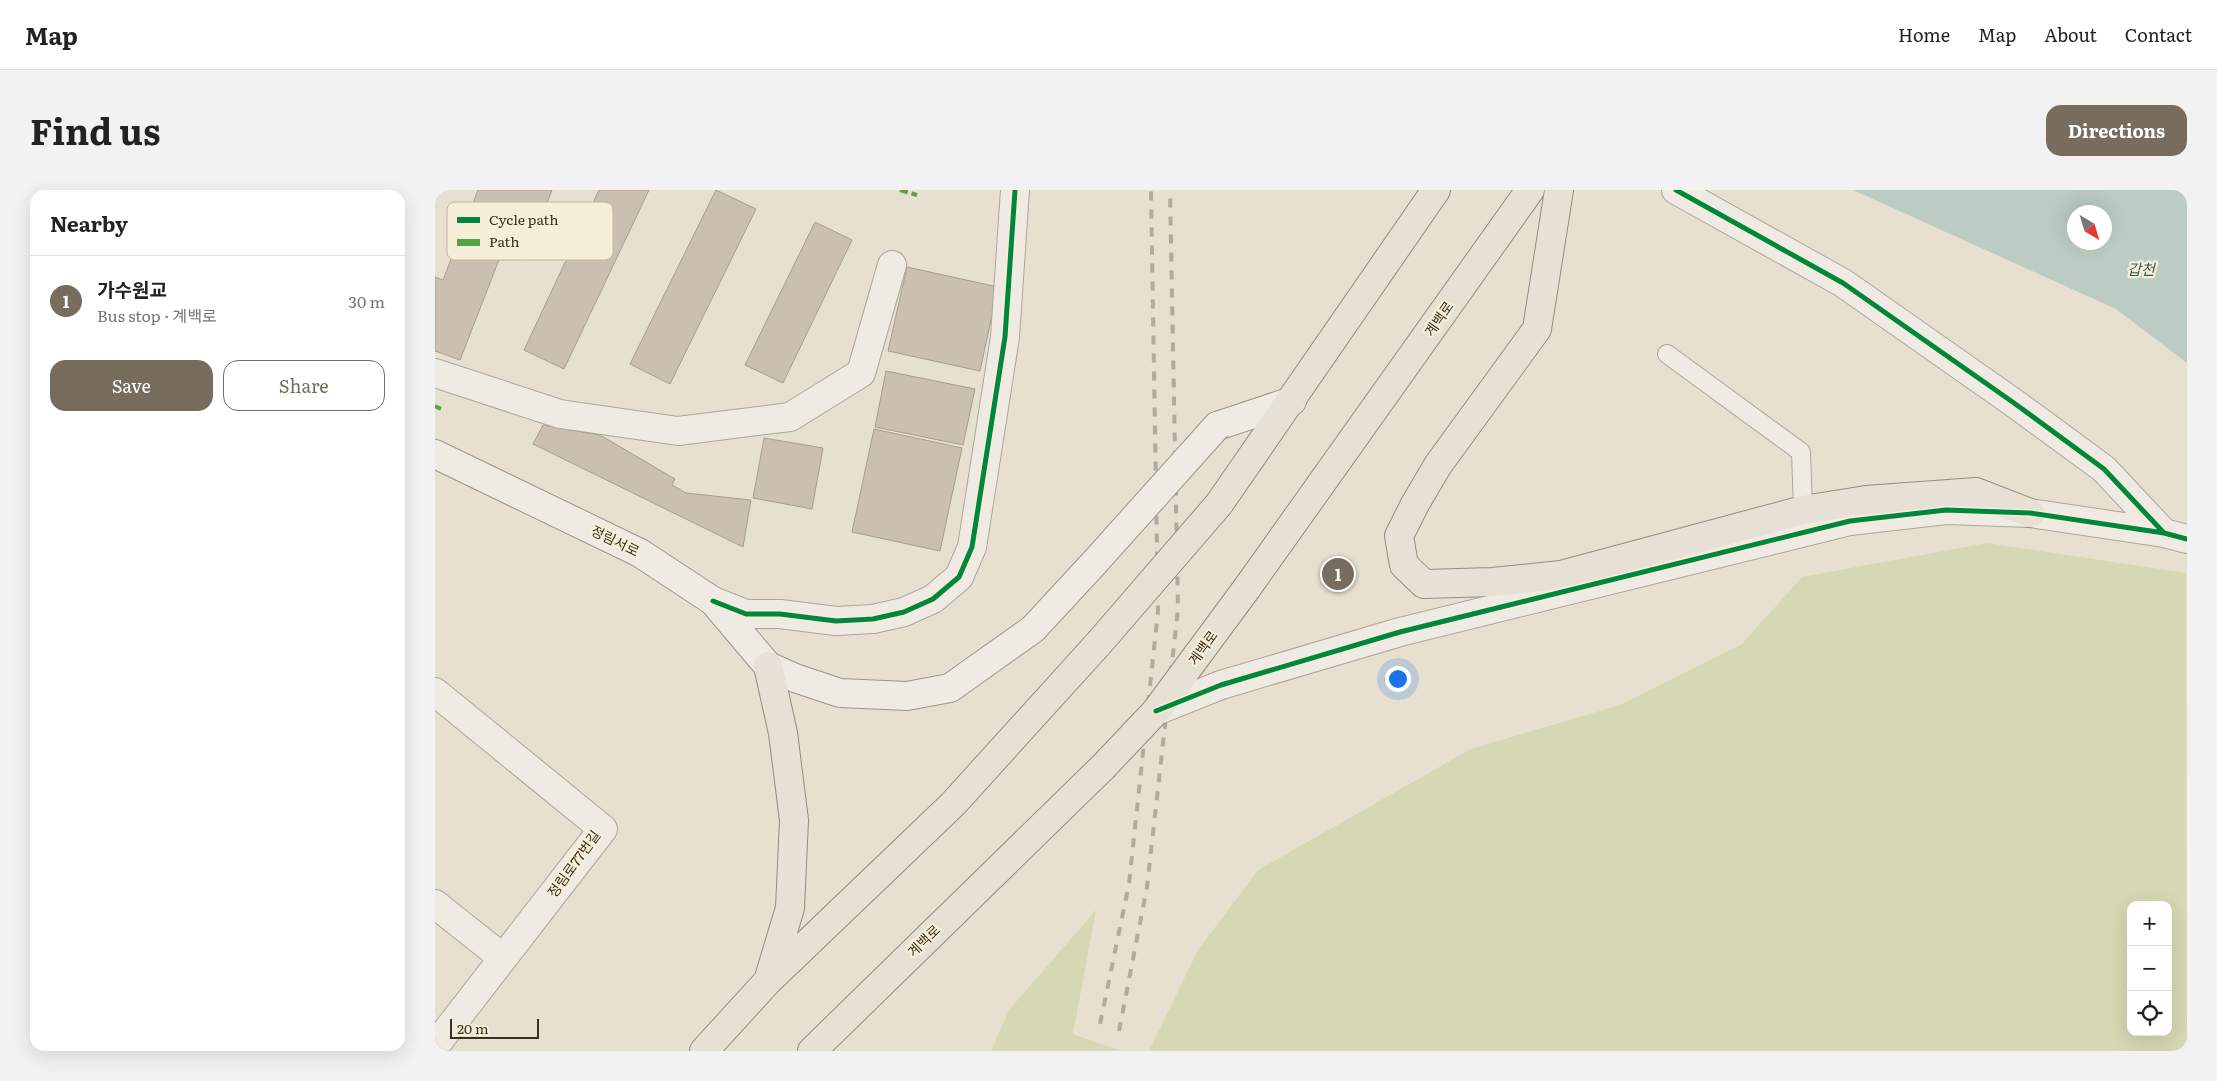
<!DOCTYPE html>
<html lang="en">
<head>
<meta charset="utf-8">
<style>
	:root { --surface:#fff; --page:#f2f2f2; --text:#222; --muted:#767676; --line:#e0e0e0; --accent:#786c5e }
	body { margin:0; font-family:Literata,"Noto Sans KR",serif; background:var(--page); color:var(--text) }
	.controls { position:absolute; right:15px; bottom:15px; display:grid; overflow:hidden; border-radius:10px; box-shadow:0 5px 20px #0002 }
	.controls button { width:45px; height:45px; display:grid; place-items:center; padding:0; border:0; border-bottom:1px solid var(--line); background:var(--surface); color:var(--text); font:25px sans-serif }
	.compass { position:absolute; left:1632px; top:15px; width:45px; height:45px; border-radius:50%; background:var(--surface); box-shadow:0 5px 20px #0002; rotate:142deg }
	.scale { position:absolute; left:15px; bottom:12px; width:89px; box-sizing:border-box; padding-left:5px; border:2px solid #3d2e20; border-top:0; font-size:14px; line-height:18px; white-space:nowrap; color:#3d2e20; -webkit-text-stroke:4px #f7eed8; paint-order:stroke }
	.you { position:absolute; left:962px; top:488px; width:18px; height:18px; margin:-12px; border:4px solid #fff; border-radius:50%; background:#1a73e8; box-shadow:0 0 0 8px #1a73e833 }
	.badge { display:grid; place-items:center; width:32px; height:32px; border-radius:50%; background:var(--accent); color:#fff; font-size:16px; font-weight:700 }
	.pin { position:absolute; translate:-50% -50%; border:2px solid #fff; box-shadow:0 1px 5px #0006 }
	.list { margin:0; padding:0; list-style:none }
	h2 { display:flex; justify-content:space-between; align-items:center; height:65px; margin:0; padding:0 20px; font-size:21px }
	h2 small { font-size:16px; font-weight:400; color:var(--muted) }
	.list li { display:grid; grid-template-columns:32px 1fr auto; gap:15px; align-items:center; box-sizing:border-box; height:90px; padding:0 20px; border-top:1px solid var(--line) }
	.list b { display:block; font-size:19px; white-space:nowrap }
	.list p { margin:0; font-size:16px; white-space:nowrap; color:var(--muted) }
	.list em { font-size:16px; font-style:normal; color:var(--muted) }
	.actions { display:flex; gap:10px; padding:15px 20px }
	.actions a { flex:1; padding:11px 0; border:1px solid var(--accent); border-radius:15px; text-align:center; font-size:18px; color:var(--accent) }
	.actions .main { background:var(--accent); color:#fff }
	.icon { flex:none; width:28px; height:28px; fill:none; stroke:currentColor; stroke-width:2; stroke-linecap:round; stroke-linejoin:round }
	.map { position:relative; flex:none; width:1752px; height:861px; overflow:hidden; border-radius:15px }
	header { display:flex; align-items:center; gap:30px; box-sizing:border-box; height:70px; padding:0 25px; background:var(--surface); border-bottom:1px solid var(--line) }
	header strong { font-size:24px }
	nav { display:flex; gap:28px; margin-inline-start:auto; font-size:18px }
	.intro { display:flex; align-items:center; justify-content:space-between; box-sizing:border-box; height:120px; padding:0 30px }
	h1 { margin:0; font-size:35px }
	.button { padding:12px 22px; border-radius:15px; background:var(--accent); color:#fff; font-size:18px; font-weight:700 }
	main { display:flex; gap:30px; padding:0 30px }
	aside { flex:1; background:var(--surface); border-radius:15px; box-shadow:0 5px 20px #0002 }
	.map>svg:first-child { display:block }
	.green { fill:#d6d7b3; fill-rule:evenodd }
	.water { fill:#bcccc2; fill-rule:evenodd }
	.building { fill:#cbbfb2; stroke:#a89c90 }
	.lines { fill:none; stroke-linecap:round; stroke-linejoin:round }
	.service-casing { stroke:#ada599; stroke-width:20 }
	.minor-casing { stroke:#ada599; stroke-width:30 }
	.tertiary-casing { stroke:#ada599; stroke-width:30 }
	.secondary-casing { stroke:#9c958a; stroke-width:30 }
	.primary-casing { stroke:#928b80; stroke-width:30 }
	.service { stroke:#efebe3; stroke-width:18 }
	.minor { stroke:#efebe3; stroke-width:28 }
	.tertiary { stroke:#efebe3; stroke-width:28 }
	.secondary { stroke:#efebe3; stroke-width:28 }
	.primary { stroke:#e6e1d4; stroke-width:28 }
	.rail { stroke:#afaaa2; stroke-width:4; stroke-dasharray:9 9; stroke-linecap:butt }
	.tertiary-bridge-casing { stroke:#ada599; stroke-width:30; stroke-linecap:butt }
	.secondary-bridge-casing { stroke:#9c958a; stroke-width:30; stroke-linecap:butt }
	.primary-bridge-casing { stroke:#928b80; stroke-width:30; stroke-linecap:butt }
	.tertiary-bridge { stroke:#efebe3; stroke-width:28 }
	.secondary-bridge { stroke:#efebe3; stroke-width:28 }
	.primary-bridge { stroke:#e6e1d4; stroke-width:28 }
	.quiet { stroke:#54a441; stroke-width:4; stroke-dasharray:8 4; stroke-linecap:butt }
	.cycleway-casing { stroke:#f7eed8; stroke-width:8 }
	.cycleway { stroke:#00873e; stroke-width:5 }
	.labels { text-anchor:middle; stroke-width:4.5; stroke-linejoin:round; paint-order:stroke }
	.street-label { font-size:14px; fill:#3d2e20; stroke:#f7eed8 }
	.water-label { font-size:15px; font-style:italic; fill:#2f5d5a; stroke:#f7eed8 }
	.key { fill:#f7eed8; stroke:#bfb4a1; stroke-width:1 }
	.key-label { font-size:14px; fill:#3d2e20 }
</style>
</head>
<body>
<header>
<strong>Map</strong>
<nav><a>Home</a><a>Map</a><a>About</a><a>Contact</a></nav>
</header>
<div class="intro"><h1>Find us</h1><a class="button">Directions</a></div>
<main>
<aside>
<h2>Nearby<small></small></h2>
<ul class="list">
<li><span class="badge">1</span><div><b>가수원교</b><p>Bus stop · 계백로</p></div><em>30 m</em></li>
</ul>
<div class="actions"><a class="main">Save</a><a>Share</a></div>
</aside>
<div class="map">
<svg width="1752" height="861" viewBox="0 0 1752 861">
	<rect width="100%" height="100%" fill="#e7e0d1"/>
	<!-- green -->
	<path class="green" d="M1552 353 1751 383 1752 861H714L763 760 823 680 1036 559 1185 515 1307 454 1367 387ZM1696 715H1733V842H1696Z
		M661 720 638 844 686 861H556L574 820Z"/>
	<!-- water -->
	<path class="water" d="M1418 0H1752V173L1681 119ZM1640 22H1670V52H1640Z"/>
	<!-- building -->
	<path class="building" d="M43 0H117L90 70 67 62 25 170 0 161V87L8 90Z
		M164 0H214L129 179 89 160Z
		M281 0 321 19 235 194 195 174Z
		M380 32 417 50 348 193 310 175Z
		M472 77 563 97 545 181 453 161Z
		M451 181 540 199 528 255 440 237Z
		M108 235 165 245 240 289 237 295 251 303 316 310 308 357 98 254Z
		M439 239 527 258 505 361 417 342Z
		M329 248 388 258 377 319 318 308Z"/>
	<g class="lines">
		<defs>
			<path id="service" d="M1232 164 1366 262 1368 320"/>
			<path id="minor" d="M0 183 125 224 243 241 355 227 426 183 457 75
				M0 502 168 639 0 856
				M0 714 68 768"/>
			<path id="tertiary" d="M1241 0 1408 93 1579 213 1669 279 1729 343
				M278 411 311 424H345L401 431 438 429 469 422 498 409 524 387 537 357 570 147 580 0
				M786 495 965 442 1415 331 1511 320 1595 323 1729 343 1752 349"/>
			<path id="secondary" d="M782 236 857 211
				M0 264 205 363 278 411 333 476 360 488 405 503 472 506 515 498 598 439 660 372"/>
			<path id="primary" d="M1124 0 1102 139 1003 275 980 314 964 346 969 375 989 394 1058 392 1126 385 1368 320 1431 310 1541 302 1595 323
				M784 314 1001 0
				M812 398 1095 0
				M333 791 355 718 359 630 348 543 333 476
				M269 861 332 792 518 614 664 453
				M377 861 668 577"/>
		</defs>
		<!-- service casing -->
		<use href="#service" class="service-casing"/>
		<!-- minor casing -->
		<use href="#minor" class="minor-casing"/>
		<!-- tertiary casing -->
		<use href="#tertiary" class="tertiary-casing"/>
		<!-- secondary casing -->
		<use href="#secondary" class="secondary-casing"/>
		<!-- primary casing -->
		<use href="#primary" class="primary-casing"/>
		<!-- service -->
		<use href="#service" class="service"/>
		<!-- minor -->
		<use href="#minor" class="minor"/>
		<!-- tertiary -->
		<use href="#tertiary" class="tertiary"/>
		<!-- secondary -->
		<use href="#secondary" class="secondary"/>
		<!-- primary -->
		<use href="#primary" class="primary"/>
		<!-- rail -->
		<path class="rail" d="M665 834 694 694 723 421 716 0
			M684 841 712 697 743 419 735 0"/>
		<defs>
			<path id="tertiary-bridge" d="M721 521 786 495"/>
			<path id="secondary-bridge" d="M660 372 782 236"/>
			<path id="primary-bridge" d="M664 453 784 314
				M668 577 721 521 812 398"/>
		</defs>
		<!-- tertiary-bridge casing -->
		<use href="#tertiary-bridge" class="tertiary-bridge-casing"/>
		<!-- secondary-bridge casing -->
		<use href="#secondary-bridge" class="secondary-bridge-casing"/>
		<!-- primary-bridge casing -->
		<use href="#primary-bridge" class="primary-bridge-casing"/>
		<!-- tertiary-bridge -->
		<use href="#tertiary-bridge" class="tertiary-bridge"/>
		<!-- secondary-bridge -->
		<use href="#secondary-bridge" class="secondary-bridge"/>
		<!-- primary-bridge -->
		<use href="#primary-bridge" class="primary-bridge"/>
		<!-- quiet -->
		<path class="quiet" d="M465 0 482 5
			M0 216 6 219"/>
		<defs>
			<path id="cycleway" d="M1241 0 1408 93 1579 213 1669 279 1729 343
				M278 411 311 424H345L401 431 438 429 469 422 498 409 524 387 537 357 570 147 580 0
				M721 521 786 495 965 442 1415 331 1511 320 1595 323 1729 343 1752 349"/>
		</defs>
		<!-- cycleway casing -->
		<use href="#cycleway" class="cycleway-casing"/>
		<!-- cycleway -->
		<use href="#cycleway" class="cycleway"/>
	</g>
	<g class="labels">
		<!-- street labels -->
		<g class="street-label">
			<text transform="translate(1004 129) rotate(-55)" y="5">계백로</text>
			<text transform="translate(180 351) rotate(26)" y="5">정림서로</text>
			<text transform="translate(768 458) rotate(-54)" y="5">계백로</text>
			<text transform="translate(139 674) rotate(-54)" y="5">정림로77번길</text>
			<text transform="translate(489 751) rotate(-44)" y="5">계백로</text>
		</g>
		<!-- water labels -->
		<g class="water-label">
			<text x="1706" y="85">갑천</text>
		</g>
	</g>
	<!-- legend -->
	<rect x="12" y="12" width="166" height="58" rx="8" class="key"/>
	<rect x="22" y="27" width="23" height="6" fill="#00873e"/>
	<rect x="22" y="49" width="23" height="7" fill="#54a441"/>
	<g class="key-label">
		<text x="54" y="35">Cycle path</text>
		<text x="54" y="57">Path</text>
	</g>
</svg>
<div class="controls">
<button>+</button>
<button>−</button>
<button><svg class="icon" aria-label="locate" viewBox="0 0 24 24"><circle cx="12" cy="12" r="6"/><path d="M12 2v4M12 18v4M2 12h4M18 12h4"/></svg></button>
</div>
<svg class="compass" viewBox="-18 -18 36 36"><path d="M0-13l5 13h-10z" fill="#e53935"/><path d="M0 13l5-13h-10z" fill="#767676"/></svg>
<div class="scale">20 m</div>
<div class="you"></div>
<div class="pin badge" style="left:903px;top:384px">1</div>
</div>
</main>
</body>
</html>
